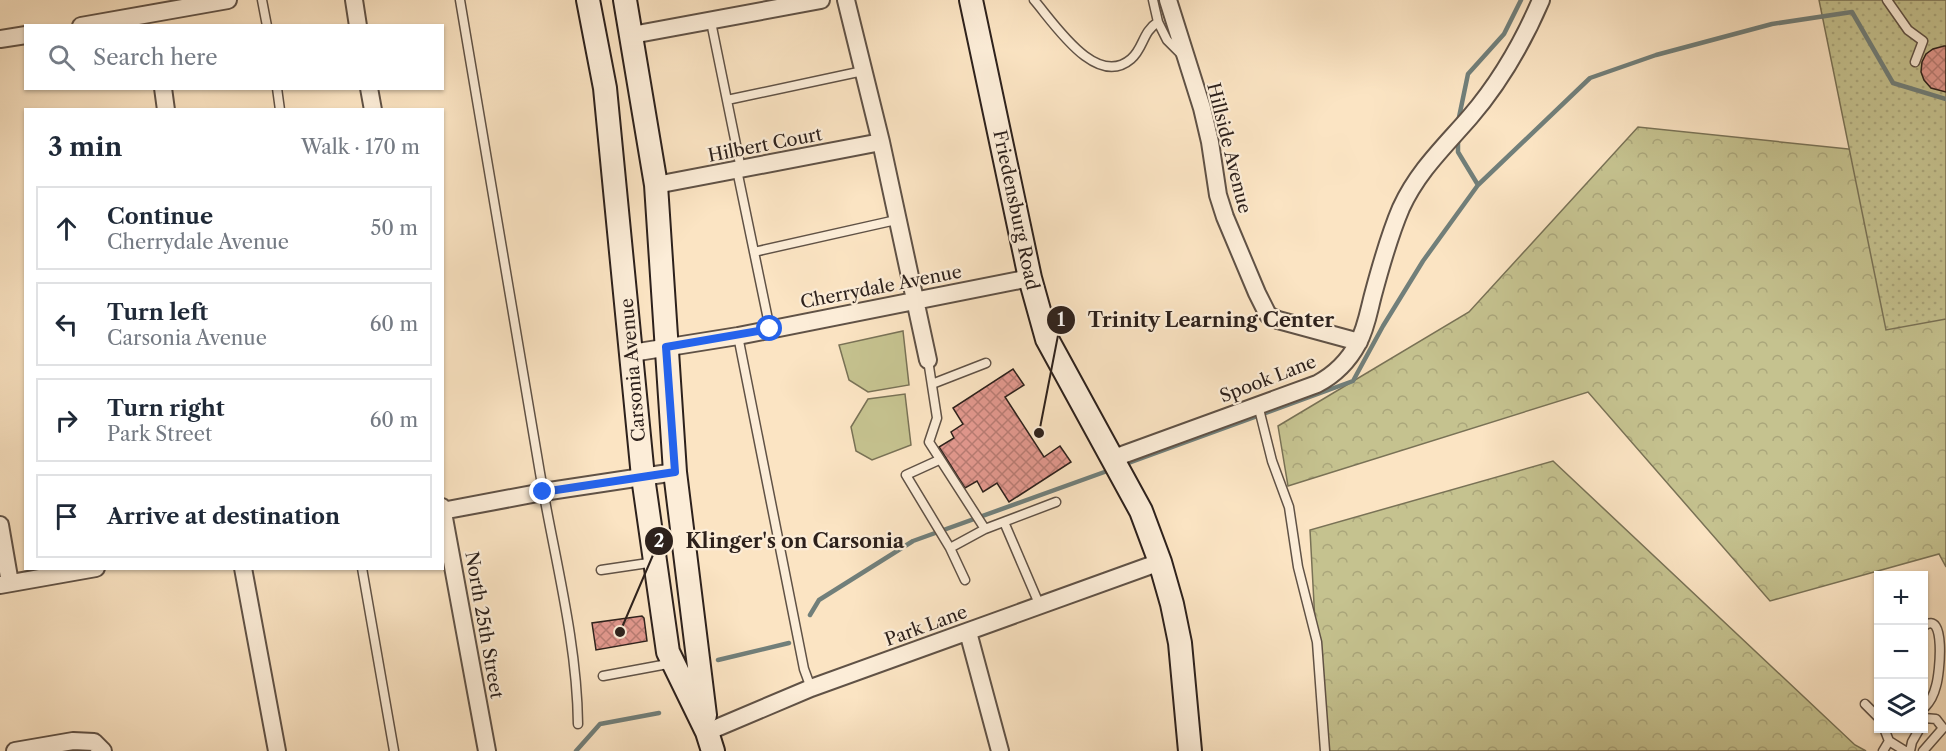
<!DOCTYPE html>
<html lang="en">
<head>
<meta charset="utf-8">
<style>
	:root { --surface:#fff; --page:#f2f2f3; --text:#1f2937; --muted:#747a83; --line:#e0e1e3 }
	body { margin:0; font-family:"Libre Caslon Text",serif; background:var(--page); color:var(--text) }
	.controls { position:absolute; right:18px; bottom:18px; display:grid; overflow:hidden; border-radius:0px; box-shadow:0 2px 4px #0004 }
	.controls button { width:54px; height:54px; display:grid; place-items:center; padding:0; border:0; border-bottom:2px solid var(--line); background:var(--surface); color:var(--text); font:30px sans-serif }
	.stop { position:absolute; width:18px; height:18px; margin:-14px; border:4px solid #2563eb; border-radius:50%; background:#fff }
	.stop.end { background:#2563eb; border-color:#fff; box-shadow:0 2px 6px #0008 }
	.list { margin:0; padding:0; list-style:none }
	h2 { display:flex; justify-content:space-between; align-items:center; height:78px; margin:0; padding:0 24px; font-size:26px }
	h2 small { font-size:20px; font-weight:400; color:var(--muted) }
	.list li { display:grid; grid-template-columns:39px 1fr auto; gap:18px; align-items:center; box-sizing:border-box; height:84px; margin:0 12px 12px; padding:0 12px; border:2px solid var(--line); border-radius:0px }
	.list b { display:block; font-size:22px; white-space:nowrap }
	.list p { margin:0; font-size:20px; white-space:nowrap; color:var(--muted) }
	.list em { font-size:20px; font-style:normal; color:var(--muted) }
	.icon { flex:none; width:33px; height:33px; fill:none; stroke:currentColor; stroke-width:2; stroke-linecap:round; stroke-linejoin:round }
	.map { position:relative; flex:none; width:1946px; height:751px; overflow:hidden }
	.search { position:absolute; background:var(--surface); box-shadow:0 2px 4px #0004; left:24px; top:24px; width:420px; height:66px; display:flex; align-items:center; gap:15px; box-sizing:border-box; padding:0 21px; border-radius:0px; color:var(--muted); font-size:22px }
	.panel { position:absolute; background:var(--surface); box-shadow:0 2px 4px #0004; left:24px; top:108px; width:420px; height:462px; border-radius:0px }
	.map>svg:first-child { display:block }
	.grass { fill:#c5c28f; stroke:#797256; stroke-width:1.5 }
	.forest { fill:url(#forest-crowns); stroke:#797256; stroke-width:1.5 }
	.park { fill:url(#park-dots); stroke:#797256; stroke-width:1.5 }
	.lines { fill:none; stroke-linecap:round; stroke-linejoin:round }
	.stream { stroke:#717f7a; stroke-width:4.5 }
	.building { fill:url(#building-cross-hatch); stroke:#2d211c; stroke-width:1.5 }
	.lane-casing { stroke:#605246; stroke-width:11 }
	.street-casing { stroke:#605246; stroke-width:20 }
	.secondary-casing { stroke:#2d211c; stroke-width:26 }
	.lane { stroke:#fcedd8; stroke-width:8 }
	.street { stroke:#fcedd8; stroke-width:16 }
	.secondary { stroke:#fcedd8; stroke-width:22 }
	.route { stroke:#2563eb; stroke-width:8 }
	.labels { text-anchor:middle; stroke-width:4.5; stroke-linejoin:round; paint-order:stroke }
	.street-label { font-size:18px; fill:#2d211c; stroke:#fcedd8 }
	.leader { fill:none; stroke:#2d211c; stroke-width:2 }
	.callout-dot { fill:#2d211c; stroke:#fcedd8; stroke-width:2 }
	.mark-label { font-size:18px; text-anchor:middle; font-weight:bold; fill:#fff }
	.callout-label { font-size:20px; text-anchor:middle; font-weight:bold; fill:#2d211c; stroke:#fcedd8; stroke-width:4.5; stroke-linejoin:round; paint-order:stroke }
</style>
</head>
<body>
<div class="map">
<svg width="1946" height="751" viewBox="0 0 1946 751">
	<defs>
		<pattern id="forest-crowns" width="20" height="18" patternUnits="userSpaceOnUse" patternTransform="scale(1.5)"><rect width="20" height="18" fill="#c5c28f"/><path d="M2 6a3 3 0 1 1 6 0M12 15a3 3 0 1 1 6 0" fill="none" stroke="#aaa67b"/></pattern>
		<pattern id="park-dots" width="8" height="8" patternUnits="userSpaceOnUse" patternTransform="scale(1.5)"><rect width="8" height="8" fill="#c5c28f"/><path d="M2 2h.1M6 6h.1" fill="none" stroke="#aaa67b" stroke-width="1.8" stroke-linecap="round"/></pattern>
		<pattern id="building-cross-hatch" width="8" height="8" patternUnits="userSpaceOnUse" patternTransform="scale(1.5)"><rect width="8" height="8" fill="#e2988e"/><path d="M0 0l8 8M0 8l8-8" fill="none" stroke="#b87c73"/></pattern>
	</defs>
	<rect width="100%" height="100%" fill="#fbe4c3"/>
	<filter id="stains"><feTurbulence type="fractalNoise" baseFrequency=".00333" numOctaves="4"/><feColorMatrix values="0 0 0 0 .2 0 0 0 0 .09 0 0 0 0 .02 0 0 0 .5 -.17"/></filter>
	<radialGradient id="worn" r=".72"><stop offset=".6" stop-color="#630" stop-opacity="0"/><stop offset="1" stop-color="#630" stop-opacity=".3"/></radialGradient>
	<!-- grass -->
	<path class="grass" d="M903 331 909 385 868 392 849 380 839 345Z
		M905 394 911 445 872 460 856 451 851 427 868 399Z"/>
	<!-- forest -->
	<path class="forest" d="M1946 114V567L1939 554 1770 601 1588 392 1288 486 1278 426 1469 312 1638 127 1858 150Z
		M1553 461 1855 745 1866 751H1322L1310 530Z"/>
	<!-- park -->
	<path class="park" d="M1819 0H1946V319L1886 330Z"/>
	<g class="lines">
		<!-- stream -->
		<path class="stream" d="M1458 122 1468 74 1504 34 1521 0
			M1478 185 1590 78 1656 55 1772 24 1852 12 1893 83 1946 99
			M1123 465 1353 381 1383 326 1423 261 1478 185 1458 152V140
			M810 615 819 600 913 541 1110 470
			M718 660 789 643
			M576 751 600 724 659 713"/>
	</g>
	<!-- building -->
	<path class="building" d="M1944 46H1946V92L1931 88 1924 80 1921 72 1922 62 1926 54 1933 49Z
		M1013 369 1024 385 1005 397 1044 457 1060 446 1071 462 1009 502 997 483 983 492 977 481 965 488 939 447 954 438 951 432 963 424 953 408Z
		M642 616 644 618 647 641 596 650 592 623Z"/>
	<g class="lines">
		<defs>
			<path id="lane" d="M262 0 267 26
				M460 0C487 158 514 316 540 473 554 556 577 640 578 724
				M1034 0C1054 23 1096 89 1131 59 1144 48 1142 32 1158 22L1167 40 1182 55
				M1153 0 1158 22
				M1887 0 1908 30 1923 41 1915 62
				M711 22 741 169
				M277 88 280 110
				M727 100 863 71
				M737 170 770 329
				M754 252 896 220
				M738 336 804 669 811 688
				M928 360 937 418 929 442 985 529
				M932 384 986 363
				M1258 405 1272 461 1289 507 1298 567 1317 642 1325 751
				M939 460 906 475 950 548 965 580
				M1004 522 1040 606
				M950 548 985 529 1056 502
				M362 568 394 751
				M601 570 655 562
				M1924 626C1946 609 1940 673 1936 686 1934 694 1931 701 1925 707
				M603 676 673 663
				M1865 704 1878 717
				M1884 728 1889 741 1905 751
				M1883 751 1889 741
				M1910 751 1912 742 1920 728
				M1923 751 1943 728 1936 719 1924 718"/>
			<path id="street" d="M354 0 358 26
				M846 0 881 142 928 360
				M1168 0 1202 108 1210 142 1218 195 1225 217 1257 293 1268 315 1278 320 1359 342
				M81 26 228 0
				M632 35 821 0
				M0 39 26 35
				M163 88 166 110
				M369 88 373 110
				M656 185 881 142
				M632 353 738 336 1030 278
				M1114 458 1317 384C1334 375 1349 360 1358 343 1366 329 1369 310 1373 295 1381 265 1389 236 1401 208 1418 171 1444 147 1470 117 1500 82 1523 42 1541 0
				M442 507 487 751
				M442 511 543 492 675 472
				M0 525 10 583
				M243 568 277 751
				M0 585 96 568
				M968 632 1000 751
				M707 732 811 688 1160 562
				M15 751 73 741 94 742 103 751"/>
			<path id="secondary" d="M588 0 605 88 643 477 668 652 707 732 713 751
				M625 0 656 185 675 472 705 715
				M971 0 1030 278 1047 339 1141 511 1160 562 1172 604 1180 643 1190 751"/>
		</defs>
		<!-- lane casing -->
		<use href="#lane" class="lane-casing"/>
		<!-- street casing -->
		<use href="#street" class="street-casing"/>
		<!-- secondary casing -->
		<use href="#secondary" class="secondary-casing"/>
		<!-- lane -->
		<use href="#lane" class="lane"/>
		<!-- street -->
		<use href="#street" class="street"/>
		<!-- secondary -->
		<use href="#secondary" class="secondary"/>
	</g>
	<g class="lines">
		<!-- route -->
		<path class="route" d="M543 492 675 472 666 347 770 329"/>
	</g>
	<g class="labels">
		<!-- street labels -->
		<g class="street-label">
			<text transform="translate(765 145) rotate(-11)" y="6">Hilbert Court</text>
			<text transform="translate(1229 148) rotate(76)" y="6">Hillside Avenue</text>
			<text transform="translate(1016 210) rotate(78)" y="6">Friedensburg Road</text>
			<text transform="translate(881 287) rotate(-11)" y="6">Cherrydale Avenue</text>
			<text transform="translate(633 370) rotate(-95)" y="6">Carsonia Avenue</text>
			<text transform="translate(1268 379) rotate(-21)" y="6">Spook Lane</text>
			<text transform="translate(484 625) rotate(80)" y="6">North 25th Street</text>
			<text transform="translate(926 626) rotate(-20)" y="6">Park Lane</text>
		</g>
	</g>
	<!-- callouts -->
	<path class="leader" d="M1039 433L1061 320M620 632L659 541"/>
	<g class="callout-dot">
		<circle cx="1039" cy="433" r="6"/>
		<circle cx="620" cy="632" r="6"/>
		<circle cx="1061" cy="320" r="15"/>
		<circle cx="659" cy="541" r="15"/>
	</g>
	<g class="mark-label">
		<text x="1061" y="326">1</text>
		<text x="659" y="547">2</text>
	</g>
	<g class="callout-label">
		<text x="1211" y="327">Trinity Learning Center</text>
		<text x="795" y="548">Klinger's on Carsonia</text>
	</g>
	<rect width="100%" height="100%" filter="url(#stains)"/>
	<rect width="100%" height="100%" fill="url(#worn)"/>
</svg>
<div class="controls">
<button>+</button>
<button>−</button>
<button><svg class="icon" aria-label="layers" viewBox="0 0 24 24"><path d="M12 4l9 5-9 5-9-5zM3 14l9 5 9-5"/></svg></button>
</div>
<div class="stop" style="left:770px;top:329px"></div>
<div class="stop end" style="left:543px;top:492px"></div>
<div class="search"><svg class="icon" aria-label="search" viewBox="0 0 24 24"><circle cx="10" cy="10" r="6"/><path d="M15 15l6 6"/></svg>Search here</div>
<section class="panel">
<h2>3 min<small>Walk · 170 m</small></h2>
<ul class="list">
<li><svg class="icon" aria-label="ahead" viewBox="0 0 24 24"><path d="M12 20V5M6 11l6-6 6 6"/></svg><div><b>Continue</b><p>Cherrydale Avenue</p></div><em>50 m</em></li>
<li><svg class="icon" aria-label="left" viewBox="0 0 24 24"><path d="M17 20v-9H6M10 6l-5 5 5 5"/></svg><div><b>Turn left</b><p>Carsonia Avenue</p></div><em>60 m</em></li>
<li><svg class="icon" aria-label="right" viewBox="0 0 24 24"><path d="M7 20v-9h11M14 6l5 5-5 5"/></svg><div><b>Turn right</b><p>Park Street</p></div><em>60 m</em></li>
<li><svg class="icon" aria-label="arrive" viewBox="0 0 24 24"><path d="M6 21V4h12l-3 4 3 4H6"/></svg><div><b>Arrive at destination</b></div></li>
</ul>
</section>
</div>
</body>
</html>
